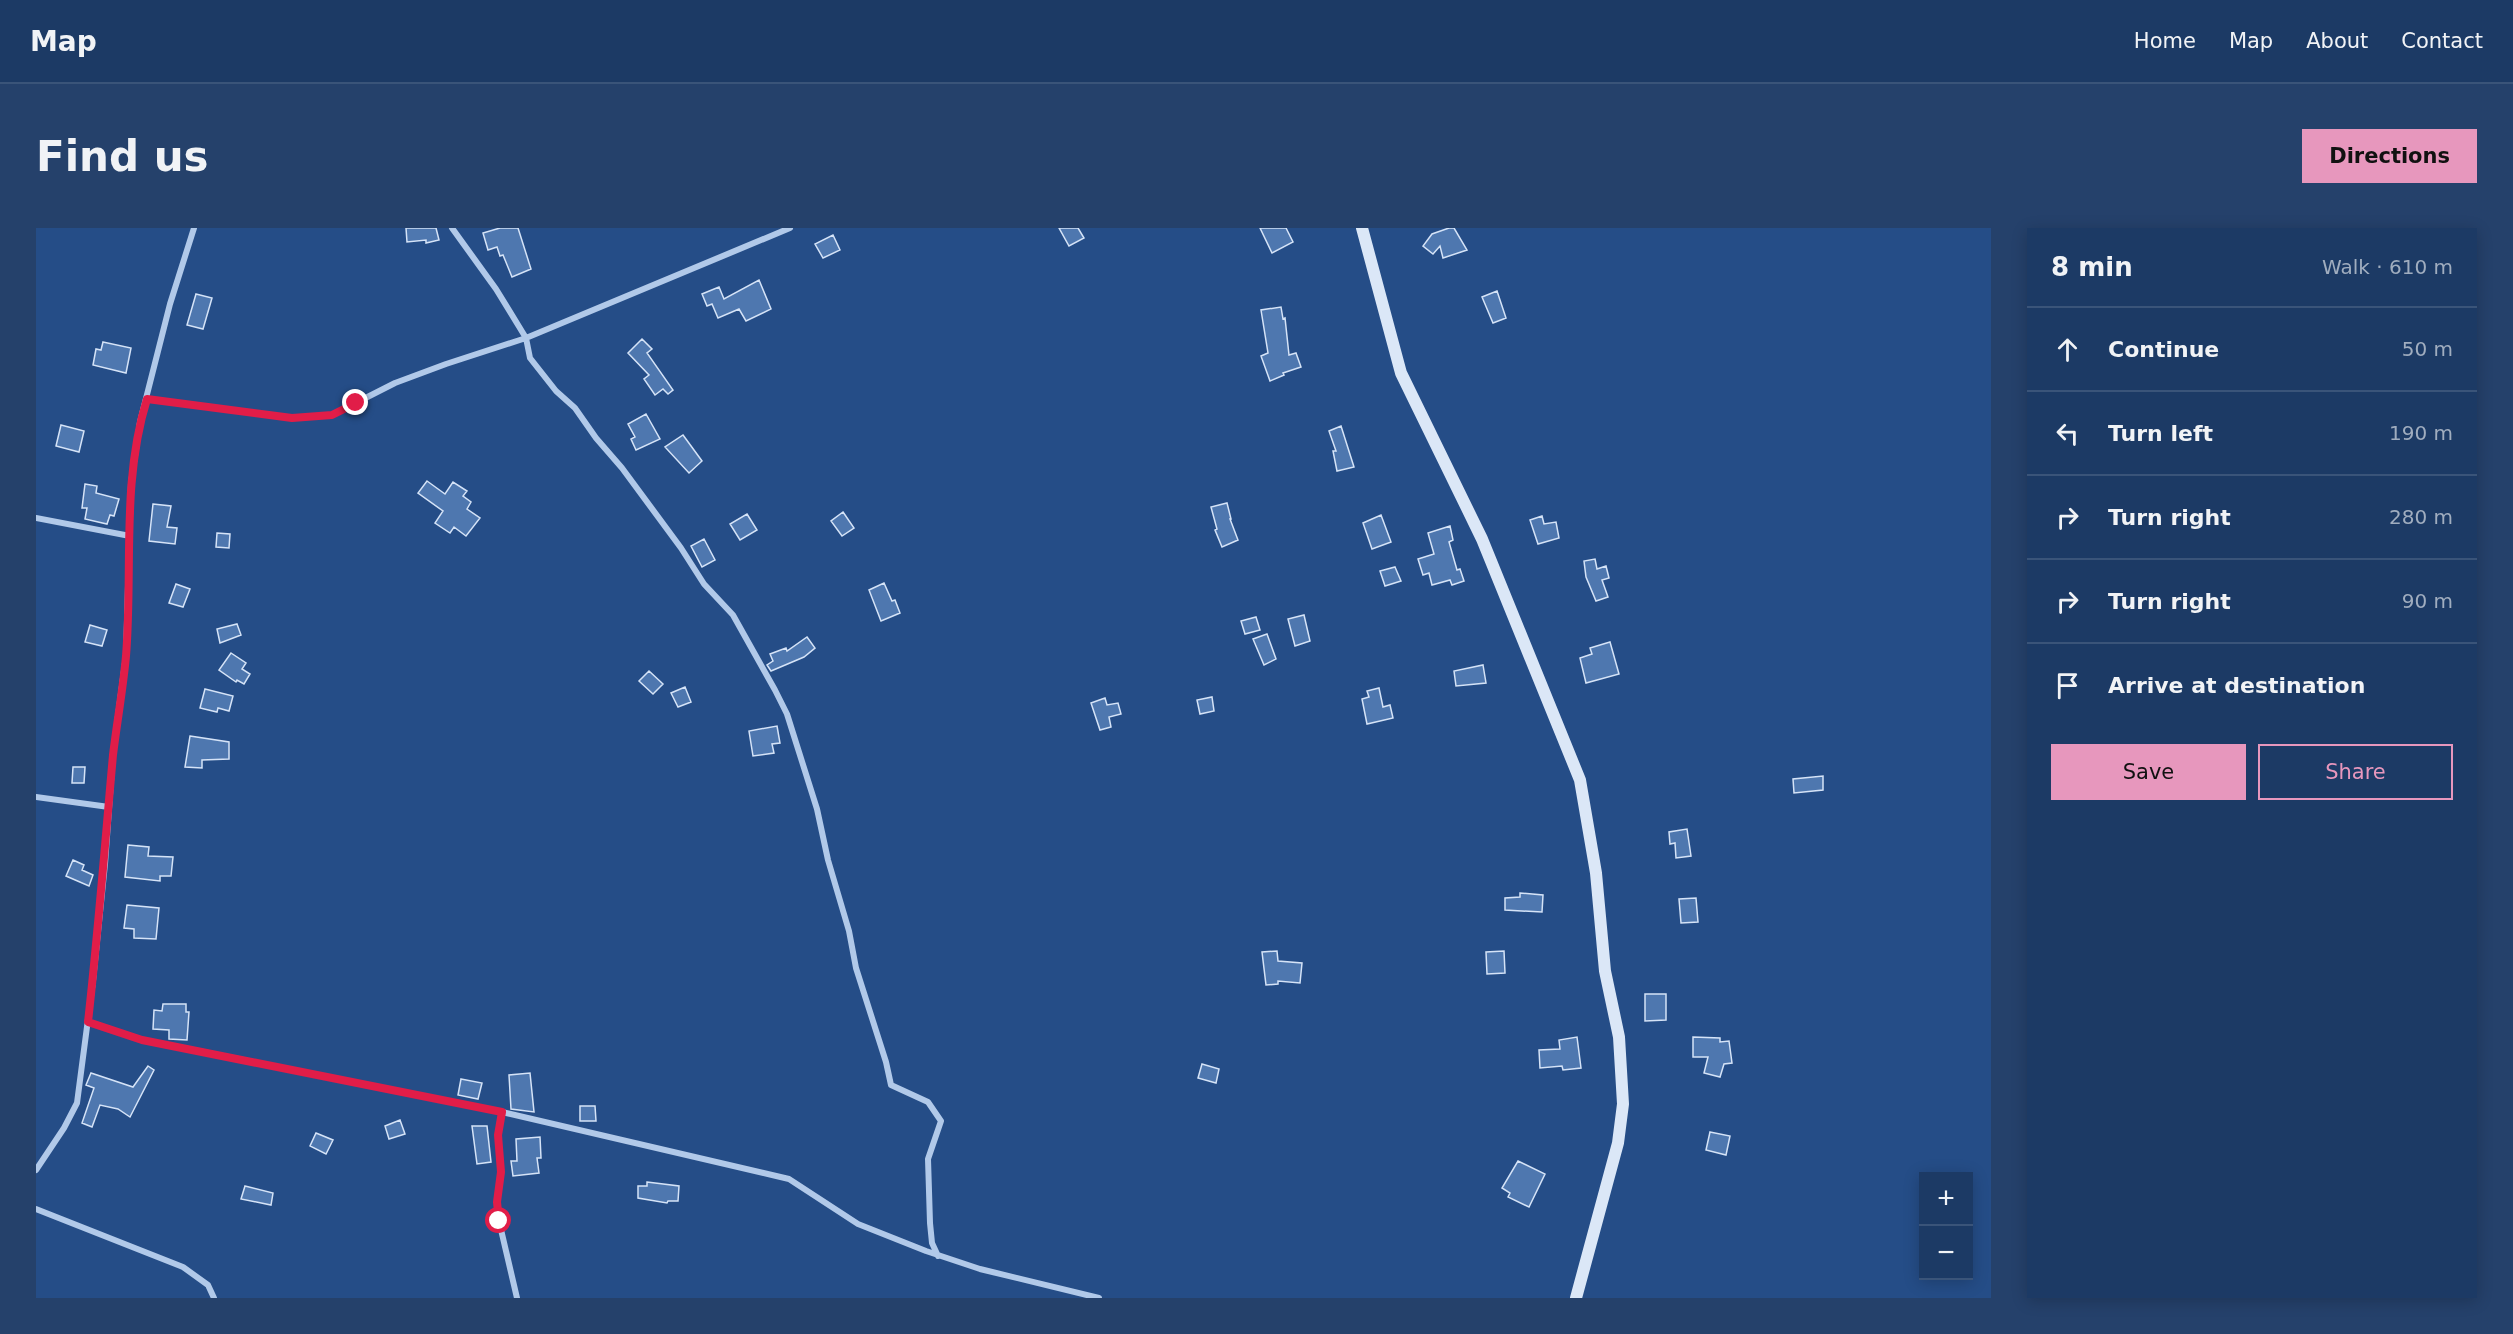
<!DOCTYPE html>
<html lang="en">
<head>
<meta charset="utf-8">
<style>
	:root { --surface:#1c3a65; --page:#25416b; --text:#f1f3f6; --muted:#a0adbf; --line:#3a5479; --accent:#e797bd }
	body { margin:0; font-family:"DejaVu Sans",sans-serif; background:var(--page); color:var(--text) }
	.controls { position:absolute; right:18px; bottom:18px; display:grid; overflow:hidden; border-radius:0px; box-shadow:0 3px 15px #0003 }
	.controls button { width:54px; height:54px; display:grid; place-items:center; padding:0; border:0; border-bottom:2px solid var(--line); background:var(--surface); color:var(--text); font:30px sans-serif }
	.stop { position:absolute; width:18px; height:18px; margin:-14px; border:4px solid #e11d48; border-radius:50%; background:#fff }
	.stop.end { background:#e11d48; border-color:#fff; box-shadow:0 2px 6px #0008 }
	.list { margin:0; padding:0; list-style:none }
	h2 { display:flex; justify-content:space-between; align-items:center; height:78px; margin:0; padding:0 24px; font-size:26px }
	h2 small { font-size:20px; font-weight:400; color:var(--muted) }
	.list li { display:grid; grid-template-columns:39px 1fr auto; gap:18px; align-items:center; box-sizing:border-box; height:84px; padding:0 24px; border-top:2px solid var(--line) }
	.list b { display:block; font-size:22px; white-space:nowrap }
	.list em { font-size:20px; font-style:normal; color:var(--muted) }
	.actions { display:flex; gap:12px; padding:18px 24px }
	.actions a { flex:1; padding:14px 0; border:2px solid var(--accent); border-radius:0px; text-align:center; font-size:21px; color:var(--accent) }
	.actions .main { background:var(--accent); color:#111 }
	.icon { flex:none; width:33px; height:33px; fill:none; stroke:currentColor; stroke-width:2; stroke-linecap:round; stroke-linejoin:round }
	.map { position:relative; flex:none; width:1955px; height:1070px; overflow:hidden; border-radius:0px }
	header { display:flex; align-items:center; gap:36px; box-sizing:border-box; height:84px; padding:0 30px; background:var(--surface); border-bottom:2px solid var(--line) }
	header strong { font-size:28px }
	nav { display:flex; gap:33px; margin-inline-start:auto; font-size:21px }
	.intro { display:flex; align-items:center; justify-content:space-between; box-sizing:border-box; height:144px; padding:0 36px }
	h1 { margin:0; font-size:42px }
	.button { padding:15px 27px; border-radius:0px; background:var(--accent); color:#111; font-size:21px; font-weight:700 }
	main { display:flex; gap:36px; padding:0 36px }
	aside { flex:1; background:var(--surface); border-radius:0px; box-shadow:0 3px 15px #0003 }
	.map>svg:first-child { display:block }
	.building { fill:#4e77af; stroke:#d5e3f7; stroke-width:1.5 }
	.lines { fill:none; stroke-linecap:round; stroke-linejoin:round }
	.minor { stroke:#b1c9e9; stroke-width:6 }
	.secondary { stroke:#dbe7f7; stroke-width:12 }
	.route { stroke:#e11d48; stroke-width:8 }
</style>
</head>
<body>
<header>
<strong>Map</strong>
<nav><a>Home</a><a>Map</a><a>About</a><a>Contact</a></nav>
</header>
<div class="intro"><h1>Find us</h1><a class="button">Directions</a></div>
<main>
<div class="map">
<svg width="1955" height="1070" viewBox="0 0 1955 1070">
	<rect width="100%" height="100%" fill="#254d87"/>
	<!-- building -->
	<path class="building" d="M370 0H400L403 12 390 15V12L371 14Z
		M464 0H482L495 41 476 49 467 27 464 28 461 19 452 22 447 5Z
		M1023 0H1042L1048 10 1033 18Z
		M1224 0H1250L1257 14 1236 25Z
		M1413 0H1418L1431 22 1407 30 1404 18 1397 26 1387 18 1396 6Z
		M797 7 804 22 787 30 779 16Z
		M723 52 735 81 710 93 703 81 682 90 676 76 671 78 666 66 683 59 688 71Z
		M1461 63 1470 90 1457 95 1446 69Z
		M160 66 176 70 167 101 151 97Z
		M1245 79 1247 91 1249 90 1253 127 1260 125 1265 139 1247 145 1248 147 1234 153 1225 128 1232 125 1225 82Z
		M606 111 616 121 611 125 637 162 632 166 627 161 619 167 608 151 613 147 592 125Z
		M67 114 95 120 90 145 57 137 60 121 65 122Z
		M610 186 624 211 600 222 595 211 599 209 592 196Z
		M25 197 48 203 43 224 20 218Z
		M1305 198 1318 239 1301 243 1297 223H1300L1293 203Z
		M647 207 666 233 653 245 629 219Z
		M391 253 409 266 417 254 431 263 427 268 435 274 431 281 444 290 430 308 418 299 414 305 399 295 407 283 382 265Z
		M49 256 61 258 60 265 83 271 78 288 74 287 71 296 49 291 51 280H46Z
		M1191 275 1195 291H1194L1202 312 1186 319 1179 302 1181 301 1175 279Z
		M117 276 135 278 131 299 141 300 139 316 113 313Z
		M807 284 818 300 806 308 795 293Z
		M711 286 721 302 704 312 694 296Z
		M1345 287 1355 314 1336 321 1327 295Z
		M1506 288 1508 296 1520 294 1523 310 1502 316 1494 292Z
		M1414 298 1417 312 1413 314 1421 342 1424 341 1428 353 1416 357 1414 352 1396 357 1393 345 1387 347 1382 331 1398 326 1392 305Z
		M181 305 194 306 193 320 180 319Z
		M668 311 679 332 666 339 655 318Z
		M1559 331 1561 341 1570 338 1573 350 1566 352 1572 369 1560 373 1550 349 1548 333Z
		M1359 339 1365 353 1349 358 1344 343Z
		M848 355 856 373 859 372 864 385 845 393 833 362Z
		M140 356 154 361 147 379 133 375Z
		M1268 387 1274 413 1259 418 1252 391Z
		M1220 389 1224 402 1209 406 1205 393Z
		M201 396 205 407 184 415 181 401Z
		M54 397 71 402 66 418 49 414Z
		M1231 406 1240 431 1228 437 1217 411Z
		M771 409 779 420 768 429 735 443 731 437 737 433 734 426 750 420 751 423Z
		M1574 414 1583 446 1550 455 1544 430 1556 426 1554 420Z
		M195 425 210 435 206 441 214 446 208 456 201 452 200 454 183 442Z
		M1447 437 1450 455 1420 458 1418 443Z
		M613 443 627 456 617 466 603 453Z
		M649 459 655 474 642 479 635 465Z
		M1343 460 1347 479 1354 477 1357 490 1331 496 1326 471 1333 469 1331 463Z
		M169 461 197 468 193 483 182 480 181 484 164 480Z
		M1176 469 1178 483 1164 486 1161 472Z
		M1069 470 1071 477 1082 475 1085 486 1073 489 1075 499 1064 502 1055 475Z
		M741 498 744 515 736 516 738 525 717 528 713 503Z
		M154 508 193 514V531L166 532V540L149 539Z
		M37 539H49L48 555H36Z
		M1787 548V562L1758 565 1757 551Z
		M1651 601 1655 628 1640 630 1639 615 1634 616 1633 604Z
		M92 617 113 619 112 628 137 629 135 648H124V653L89 649Z
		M37 632 48 637 46 642 57 647 53 658 30 648Z
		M1484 665 1507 667 1506 684 1469 682V670L1484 669Z
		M1660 670 1662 694 1645 695 1643 671Z
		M91 677 123 680 120 711 98 710V701L88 700Z
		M1241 723 1242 733 1266 735 1264 755 1242 753V756L1230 757 1226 724Z
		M1468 723 1469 745 1451 746 1450 724Z
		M1609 766H1630V792L1609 793Z
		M127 776H150V784H153L151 812 133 811V802L117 801 118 782 126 783Z
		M1541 809 1545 840 1527 842 1526 838 1504 840 1503 822 1524 821 1523 812Z
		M1657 809 1684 810V814L1693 813 1696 835 1688 836 1684 849 1668 845 1672 829H1657Z
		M1166 836 1183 841 1180 855 1162 850Z
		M112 838 118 842 94 889 82 881 64 877 56 899 46 895 58 860 50 857 55 845 97 859Z
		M494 845 498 884 475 881 473 847Z
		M425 851 446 855 442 871 422 867Z
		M544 878H559L560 893H544Z
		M364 892 369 906 353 911 349 898Z
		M436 898H451L455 934 441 936Z
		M1674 904 1694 908 1690 927 1670 922Z
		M280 905 297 912 290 926 274 918Z
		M504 909 505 930H501L503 945 477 948 475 933H481L480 911Z
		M1482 933 1509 946 1493 979 1472 969 1474 965 1466 960Z
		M611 954 643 958 642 973H632L631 975 602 970V958H611Z
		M209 958 237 965 235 977 205 971Z"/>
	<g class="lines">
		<!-- minor -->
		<path class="minor" d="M416 0 460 61 490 110 494 130 520 163 539 180 560 210 586 240 645 320 668 356 697 387 739 462 751 486 781 581 792 632 813 703 820 740 850 834 855 857 892 874 905 893 892 931 894 995 896 1015 902 1028
			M111 171 256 190 296 187 359 155 410 136 490 110 754 0
			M0 290 94 308
			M0 569 73 579
			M52 794 107 812 466 884 753 951 822 996 890 1023 944 1041 1063 1070
			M466 884 462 907 465 944 461 974 463 993 481 1070
			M0 942 28 900 41 875 57 753 69 636 77 526 90 427 95 255 104 194 134 76 158 0
			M0 981 147 1039 172 1057 178 1070"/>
		<!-- secondary -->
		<path class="secondary" d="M1326 0 1365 145 1446 311 1544 552 1560 645 1569 743 1583 809 1587 876 1582 915 1540 1070"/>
	</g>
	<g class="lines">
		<!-- route -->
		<path class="route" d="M320 175 296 187 256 190 111 171C85 254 97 343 90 428 87 461 81 494 77 527 69 616 62 705 52 794L106 812 466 884 462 907 465 944 461 974 463 993"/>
	</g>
</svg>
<div class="controls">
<button>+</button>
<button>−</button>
</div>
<div class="stop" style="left:463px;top:993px"></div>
<div class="stop end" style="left:320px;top:175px"></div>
</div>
<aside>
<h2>8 min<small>Walk · 610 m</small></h2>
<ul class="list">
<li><svg class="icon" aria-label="ahead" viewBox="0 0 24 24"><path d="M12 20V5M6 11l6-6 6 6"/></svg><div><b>Continue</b></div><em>50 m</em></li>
<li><svg class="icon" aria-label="left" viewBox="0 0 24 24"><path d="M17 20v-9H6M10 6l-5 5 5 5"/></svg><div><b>Turn left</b></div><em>190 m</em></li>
<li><svg class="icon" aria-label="right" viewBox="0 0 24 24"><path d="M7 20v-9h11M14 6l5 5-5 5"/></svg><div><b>Turn right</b></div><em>280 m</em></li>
<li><svg class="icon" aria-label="right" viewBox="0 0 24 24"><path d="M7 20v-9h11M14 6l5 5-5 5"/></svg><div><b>Turn right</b></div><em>90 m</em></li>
<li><svg class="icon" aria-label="arrive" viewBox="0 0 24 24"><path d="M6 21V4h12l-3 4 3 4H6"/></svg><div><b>Arrive at destination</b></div></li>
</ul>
<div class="actions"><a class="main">Save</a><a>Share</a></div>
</aside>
</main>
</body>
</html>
